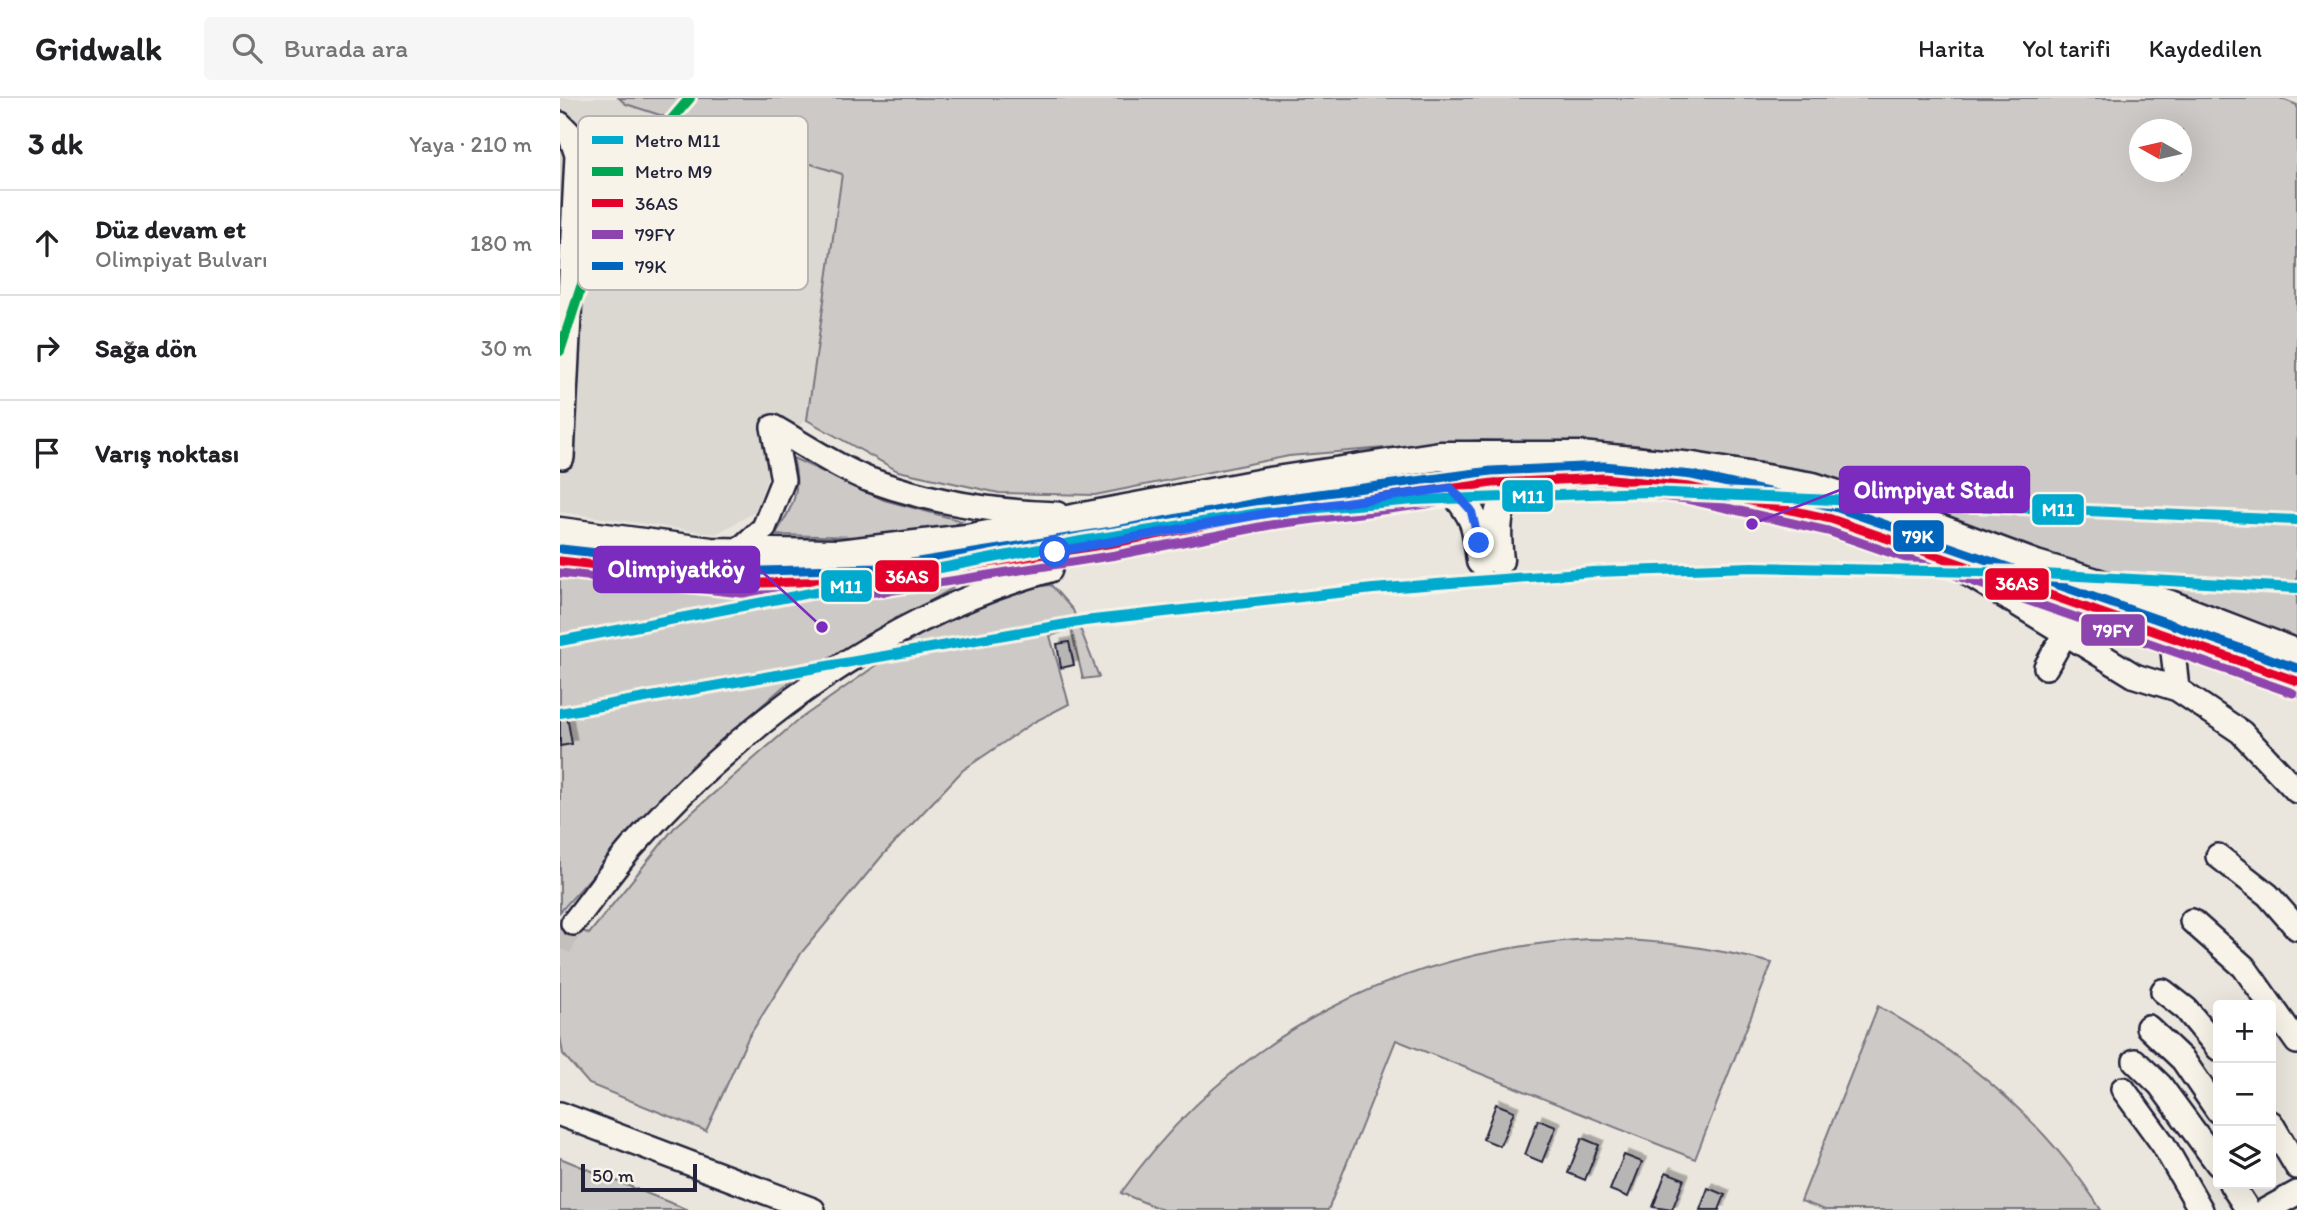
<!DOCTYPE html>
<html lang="tr">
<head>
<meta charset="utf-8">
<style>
	:root { --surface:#fff; --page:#f6f6f6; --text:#202124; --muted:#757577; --line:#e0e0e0 }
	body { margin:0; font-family:Itim,sans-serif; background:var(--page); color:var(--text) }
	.controls { position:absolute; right:21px; bottom:21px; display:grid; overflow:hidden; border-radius:7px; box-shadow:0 7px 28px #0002 }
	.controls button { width:63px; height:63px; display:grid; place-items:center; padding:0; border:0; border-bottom:2px solid var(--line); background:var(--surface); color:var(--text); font:35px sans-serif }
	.compass { position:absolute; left:1569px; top:21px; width:63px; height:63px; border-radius:50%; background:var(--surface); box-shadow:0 7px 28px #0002; rotate:278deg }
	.scale { position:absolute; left:21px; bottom:18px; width:116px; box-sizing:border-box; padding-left:7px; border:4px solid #22223b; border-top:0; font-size:19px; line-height:24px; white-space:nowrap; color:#22223b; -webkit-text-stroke:5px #f7f3e8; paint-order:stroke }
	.stop { position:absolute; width:21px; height:21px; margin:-16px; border:5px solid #2563eb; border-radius:50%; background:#fff }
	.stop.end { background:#2563eb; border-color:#fff; box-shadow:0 2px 7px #0008 }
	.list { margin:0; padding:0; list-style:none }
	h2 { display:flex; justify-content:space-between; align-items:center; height:91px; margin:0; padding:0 28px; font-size:30px }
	h2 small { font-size:23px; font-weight:400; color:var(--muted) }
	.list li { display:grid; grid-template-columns:46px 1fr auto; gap:21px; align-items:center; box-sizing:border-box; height:105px; padding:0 28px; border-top:2px solid var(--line) }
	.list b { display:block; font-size:26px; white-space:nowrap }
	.list p { margin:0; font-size:23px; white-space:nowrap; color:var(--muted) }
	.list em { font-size:23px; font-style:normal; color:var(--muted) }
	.icon { flex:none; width:38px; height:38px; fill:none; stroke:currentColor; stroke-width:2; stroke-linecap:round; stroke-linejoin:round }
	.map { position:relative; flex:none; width:1737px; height:1112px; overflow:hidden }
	header { display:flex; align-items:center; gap:42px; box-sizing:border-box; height:98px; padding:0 35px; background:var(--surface); border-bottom:2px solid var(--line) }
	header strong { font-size:33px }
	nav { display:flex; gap:38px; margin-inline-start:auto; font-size:24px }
	.search { width:490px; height:63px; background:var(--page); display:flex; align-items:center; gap:18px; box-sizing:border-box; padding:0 24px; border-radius:7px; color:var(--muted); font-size:26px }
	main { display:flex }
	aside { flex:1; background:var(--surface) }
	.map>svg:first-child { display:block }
	.built { fill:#dbd8d2 }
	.green { fill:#cdc9c6; stroke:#787680; stroke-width:2; fill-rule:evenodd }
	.building { fill:#b8b6b5; stroke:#22223b; stroke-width:2; filter:url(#shadow) }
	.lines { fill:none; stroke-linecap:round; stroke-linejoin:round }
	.minor-tunnel { stroke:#c2bfbd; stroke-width:23; stroke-dasharray:23 11; stroke-linecap:butt }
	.minor-casing { stroke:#22223b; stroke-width:28 }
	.major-casing { stroke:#22223b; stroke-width:33 }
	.minor { stroke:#f7f3e8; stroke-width:23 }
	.major { stroke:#f7f3e8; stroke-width:28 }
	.bus-1-casing { stroke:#f7f3e8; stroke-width:14 }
	.bus-2-casing { stroke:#f7f3e8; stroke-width:14 }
	.bus-3-casing { stroke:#f7f3e8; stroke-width:14 }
	.bus-1 { stroke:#e4002b; stroke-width:9 }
	.bus-2 { stroke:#8e44ad; stroke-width:9 }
	.bus-3 { stroke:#0065bd; stroke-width:9 }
	.metro-1-casing { stroke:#f7f3e8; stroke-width:16 }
	.metro-2-casing { stroke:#f7f3e8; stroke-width:16 }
	.metro-1 { stroke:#00a9ce; stroke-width:10 }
	.metro-2 { stroke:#00a651; stroke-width:10 }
	.route { stroke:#2563eb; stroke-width:9 }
	.key { fill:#f7f3e8; stroke:#b7b4b4; stroke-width:2 }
	.key-label { font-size:19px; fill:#22223b }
	.leader { fill:none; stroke:#7b2cbf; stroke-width:2.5 }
	.callout-dot { fill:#7b2cbf; stroke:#f7f3e8; stroke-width:2.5 }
	.callout { fill:#7b2cbf; stroke:#7b2cbf; stroke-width:2.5 }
	.callout-label { font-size:24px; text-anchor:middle; font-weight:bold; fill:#fff }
	.line-badge { stroke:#f7f3e8; stroke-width:2.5 }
	.badge-label { font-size:19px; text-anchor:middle; font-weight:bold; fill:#fff }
</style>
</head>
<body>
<header>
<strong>Gridwalk</strong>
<div class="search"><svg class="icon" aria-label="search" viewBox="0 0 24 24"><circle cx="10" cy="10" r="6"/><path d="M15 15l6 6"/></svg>Burada ara</div>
<nav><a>Harita</a><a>Yol tarifi</a><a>Kaydedilen</a></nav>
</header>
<main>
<aside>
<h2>3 dk<small>Yaya · 210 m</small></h2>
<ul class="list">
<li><svg class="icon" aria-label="ahead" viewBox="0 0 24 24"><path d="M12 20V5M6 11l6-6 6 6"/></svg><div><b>Düz devam et</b><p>Olimpiyat Bulvarı</p></div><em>180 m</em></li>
<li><svg class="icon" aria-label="right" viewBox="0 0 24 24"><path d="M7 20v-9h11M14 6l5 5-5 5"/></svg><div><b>Sağa dön</b></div><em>30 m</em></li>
<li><svg class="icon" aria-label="arrive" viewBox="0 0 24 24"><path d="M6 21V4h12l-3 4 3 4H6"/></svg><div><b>Varış noktası</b></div></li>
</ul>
</aside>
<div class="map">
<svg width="1737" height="1112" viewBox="0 0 1737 1112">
	<defs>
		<filter id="shadow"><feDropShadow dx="4.5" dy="-4.5" stdDeviation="0" flood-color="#0004"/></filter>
	</defs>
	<rect width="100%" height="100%" fill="#eae6de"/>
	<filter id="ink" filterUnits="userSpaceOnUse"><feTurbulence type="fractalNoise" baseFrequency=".0143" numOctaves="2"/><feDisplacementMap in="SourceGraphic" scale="14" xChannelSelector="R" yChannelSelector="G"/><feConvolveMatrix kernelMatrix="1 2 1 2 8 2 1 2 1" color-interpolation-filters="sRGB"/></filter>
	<g filter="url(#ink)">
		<!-- built -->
		<path class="built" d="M0 0H59L66 6 282 76 247 322 227 335 212 365 195 414 156 436 0 414Z"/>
		<!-- green -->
		<path class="green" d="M59 0H1720L1737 7V542L1605 494 1330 403 1078 347 921 342 729 358 535 397 439 395 338 373 247 322 282 76 66 6ZM1580 32H1622V74H1580Z
			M233 360 324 402 402 423 393 428 302 439 215 437C233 408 242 394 233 360Z
			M0 476 415 477 224 588 120 680 0 814Z
			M491 487 513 512 539 579 523 581 511 531 490 538 509 606 474 624 403 672 322 758 242 854 188 940 146 1033 29 986 3 956 0 938V821L29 836 114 730 237 623 388 517 461 490Z
			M1028 841C1091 841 1151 849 1212 865L1135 1061 836 942 768 1112H603L561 1095C673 936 836 854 1028 841Z
			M1318 908C1407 958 1486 1024 1541 1112H1265L1241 1103Z
			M0 1060 128 1112H0Z"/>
		<!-- building -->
		<path class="building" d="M509 544 514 567 501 570 497 546Z
			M7 618 12 646 0 648V619Z
			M936 1006 954 1013 940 1048 923 1041Z
			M978 1022 996 1029 982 1064 965 1057Z
			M1022 1040 1039 1047 1025 1082 1008 1075Z
			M1064 1057 1082 1064 1068 1099 1050 1092Z
			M1106 1074 1124 1081 1112 1112 1093 1109Z
			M1148 1090 1165 1097 1159 1112H1140Z"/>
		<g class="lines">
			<!-- minor-tunnel -->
			<path class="minor-tunnel" d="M0 850 13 825"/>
			<defs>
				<path id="minor" d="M0 26 10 36 17 57 2 359
					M213 329C243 346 275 368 307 381 368 403 433 414 497 416
					M175 456 204 430 223 382 213 329
					M1410 477 1575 578 1617 591 1681 634 1737 693
					M1610 525 1617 591
					M1486 569 1529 493
					M1658 758 1708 797 1737 830
					M1632 823 1684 869 1737 944
					M13 825C33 800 51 773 72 749 182 624 329 517 490 472
					M1603 893 1626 911 1658 950
					M1588 929 1623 962 1658 1013
					M1575 963 1600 987 1658 1066
					M1563 991 1603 1046 1641 1112
					M0 1016 253 1112
					M1711 1025 1737 1069
					M1671 1086 1688 1112
					M1706 1112 1737 1095"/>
				<path id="major" d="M891 390C916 418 917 427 921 463
					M0 434 151 454 279 456 407 441 709 384 880 358H1020L1133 369 1253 389 1369 427 1476 467 1610 507 1737 556
					M939 462C935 428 936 415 952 384
					M0 463 200 485 321 482 554 445 708 415 933 385 1043 380 1129 389 1271 421 1737 583"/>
			</defs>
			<!-- minor casing -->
			<use href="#minor" class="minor-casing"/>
			<!-- major casing -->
			<use href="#major" class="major-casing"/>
			<!-- minor -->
			<use href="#minor" class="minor"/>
			<!-- major -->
			<use href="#major" class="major"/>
			<defs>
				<path id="bus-1" d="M0 463 200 485 321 482 554 445 708 415 933 385 1043 380 1129 389 1271 421 1737 583"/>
				<path id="bus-2" d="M0 475 199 497 321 494 556 457 710 427 934 397 1043 392 1127 401 1268 433 1733 595"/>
				<path id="bus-3" d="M1 451 201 473 320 470 552 433 706 403 931 373 1044 368 1132 377 1275 409 1737 570"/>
			</defs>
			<!-- bus-1 casing -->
			<use href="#bus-1" class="bus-1-casing"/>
			<!-- bus-2 casing -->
			<use href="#bus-2" class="bus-2-casing"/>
			<!-- bus-3 casing -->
			<use href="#bus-3" class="bus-3-casing"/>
			<!-- bus-1 -->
			<use href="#bus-1" class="bus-1"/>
			<!-- bus-2 -->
			<use href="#bus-2" class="bus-2"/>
			<!-- bus-3 -->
			<use href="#bus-3" class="bus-3"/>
			<defs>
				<path id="metro-1" d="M0 543 521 443 699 415 855 402 1088 394 1737 422
					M0 615 524 523 813 491 1033 474 1192 469 1464 475 1737 490"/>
				<path id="metro-2" d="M0 253 21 189 83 55 130 0"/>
			</defs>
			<!-- metro-1 casing -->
			<use href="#metro-1" class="metro-1-casing"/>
			<!-- metro-2 casing -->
			<use href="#metro-2" class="metro-2-casing"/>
			<!-- metro-1 -->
			<use href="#metro-1" class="metro-1"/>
			<!-- metro-2 -->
			<use href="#metro-2" class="metro-2"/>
		</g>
	</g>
	<g class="lines" filter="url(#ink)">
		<!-- route -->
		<path class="route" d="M495 454 708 415 891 390 911 412 919 445"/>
	</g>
	<!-- legend -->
	<rect x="18" y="18" width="230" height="174" rx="10" class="key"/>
	<rect x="32" y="38" width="31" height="8" fill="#00a9ce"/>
	<rect x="32" y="69" width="31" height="9" fill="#00a651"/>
	<rect x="32" y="101" width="31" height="8" fill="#e4002b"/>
	<rect x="32" y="132" width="31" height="9" fill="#8e44ad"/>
	<rect x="32" y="164" width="31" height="8" fill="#0065bd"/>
	<g class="key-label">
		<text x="75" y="49">Metro M11</text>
		<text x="75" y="80">Metro M9</text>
		<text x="75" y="112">36AS</text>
		<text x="75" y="143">79FY</text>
		<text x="75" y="175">79K</text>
	</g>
	<!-- callouts -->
	<path class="leader" d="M1192 426L1280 392M262 529L199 471"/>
	<g class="callout-dot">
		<circle cx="1192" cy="426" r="7"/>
		<circle cx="262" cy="529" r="7"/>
	</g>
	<g class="callout">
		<rect x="1280" y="369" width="189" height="45" rx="7"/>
		<rect x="34" y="449" width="165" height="45" rx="7"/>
	</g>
	<g class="callout-label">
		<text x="1374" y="400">Olimpiyat Stadı</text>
		<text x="116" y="479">Olimpiyatköy</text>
	</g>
	<g class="line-badge">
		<rect x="941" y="381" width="53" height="34" rx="7" fill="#00a9ce"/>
		<rect x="1471" y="395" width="54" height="33" rx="7" fill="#00a9ce"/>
		<rect x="1332" y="421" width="53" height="34" rx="7" fill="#0065bd"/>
		<rect x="314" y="461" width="66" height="34" rx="7" fill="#e4002b"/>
		<rect x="1424" y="469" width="66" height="34" rx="7" fill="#e4002b"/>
		<rect x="260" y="471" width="53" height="34" rx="7" fill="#00a9ce"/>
		<rect x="1520" y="515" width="66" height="34" rx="7" fill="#8e44ad"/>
	</g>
	<g class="badge-label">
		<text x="968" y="405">M11</text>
		<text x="1498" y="418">M11</text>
		<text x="1358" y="445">79K</text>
		<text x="347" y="485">36AS</text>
		<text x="1457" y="492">36AS</text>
		<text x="286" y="495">M11</text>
		<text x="1553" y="539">79FY</text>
	</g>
</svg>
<div class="controls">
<button>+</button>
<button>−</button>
<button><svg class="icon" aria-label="layers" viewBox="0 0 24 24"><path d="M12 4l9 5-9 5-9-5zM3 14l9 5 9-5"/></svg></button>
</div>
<svg class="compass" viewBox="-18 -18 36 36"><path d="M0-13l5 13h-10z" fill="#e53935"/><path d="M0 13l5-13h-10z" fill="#757577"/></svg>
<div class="scale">50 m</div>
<div class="stop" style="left:495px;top:454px"></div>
<div class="stop end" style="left:919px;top:445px"></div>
</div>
</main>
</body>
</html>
